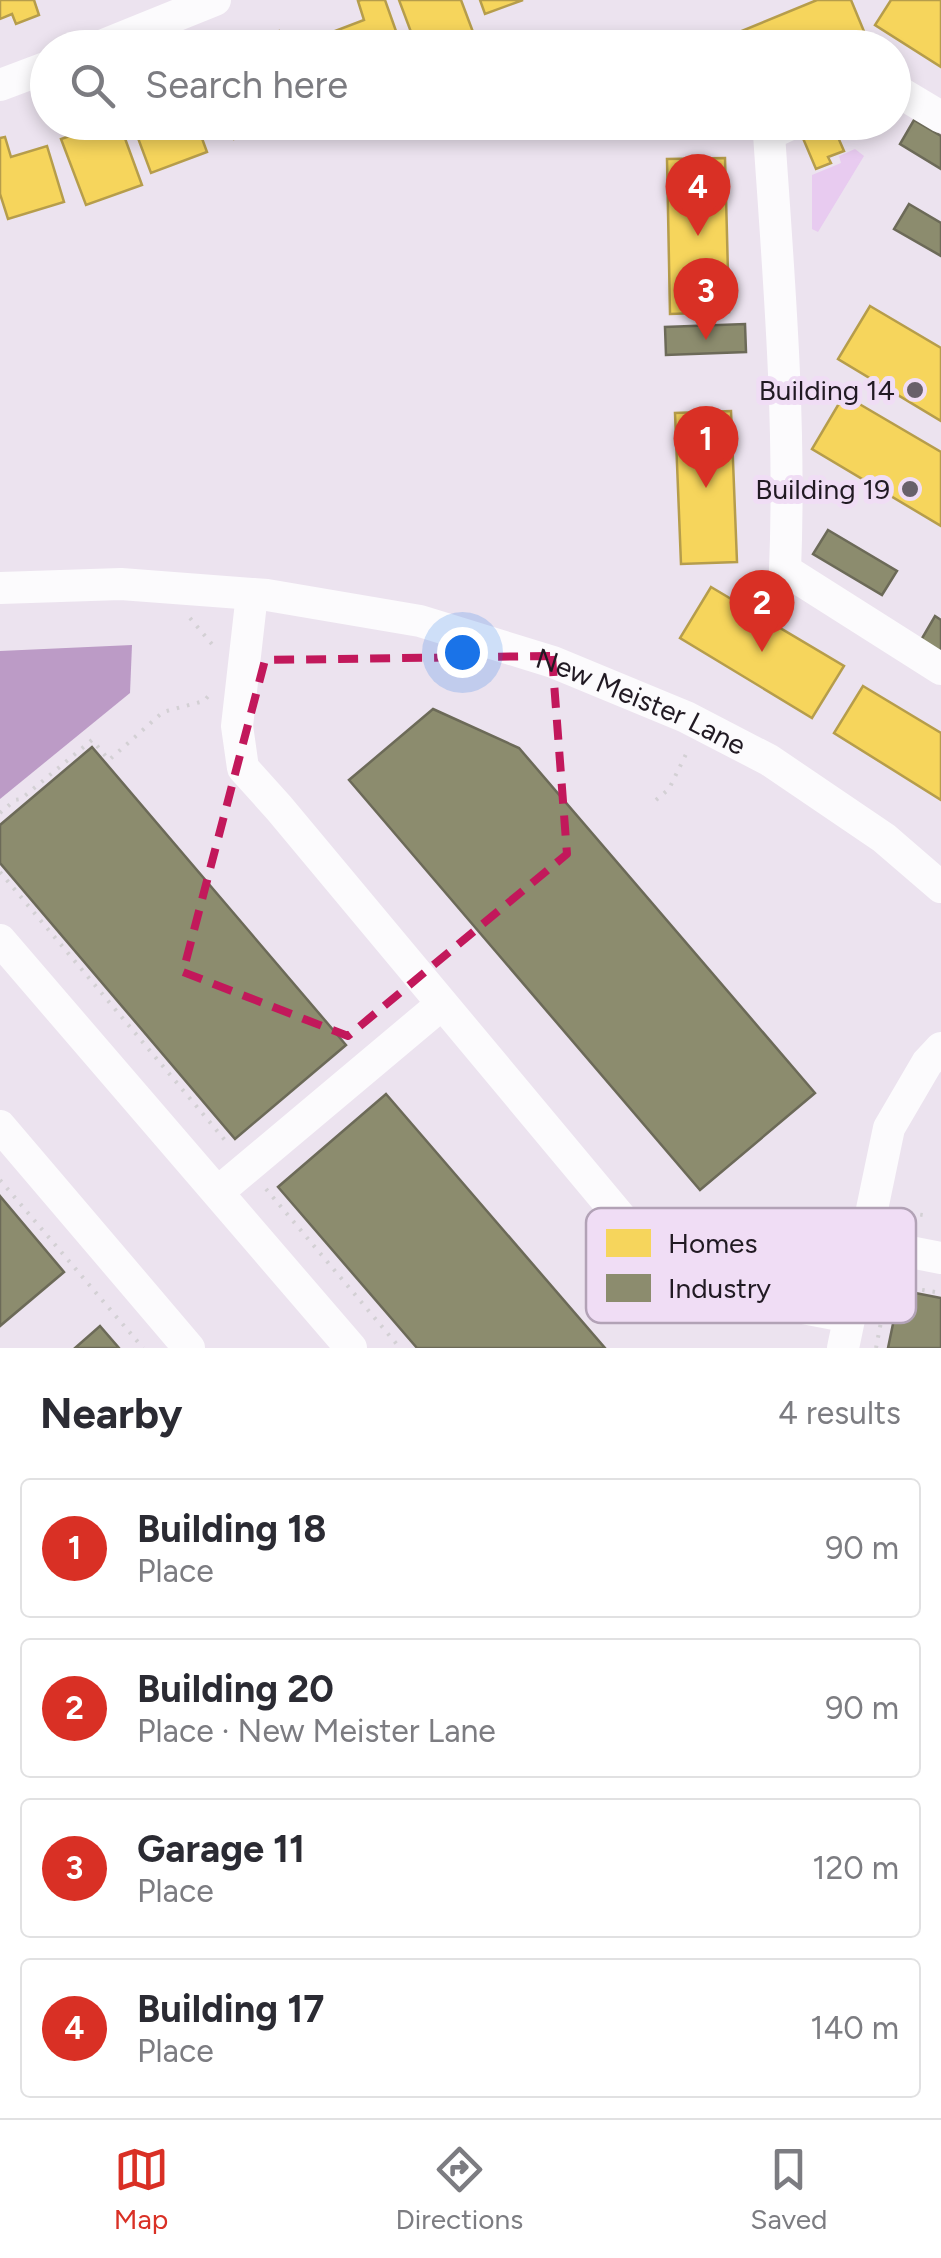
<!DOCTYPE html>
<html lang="en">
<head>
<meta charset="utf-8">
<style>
	:root { --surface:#fff; --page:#f7f7f7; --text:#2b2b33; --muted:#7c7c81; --line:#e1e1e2; --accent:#d93025 }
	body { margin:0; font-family:Figtree,sans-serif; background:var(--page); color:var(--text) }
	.you { position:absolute; left:462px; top:652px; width:35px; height:35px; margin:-25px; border:8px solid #fff; border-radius:50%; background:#1a73e8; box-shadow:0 0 0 15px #1a73e833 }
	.badge { display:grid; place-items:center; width:65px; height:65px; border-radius:50%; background:var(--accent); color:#fff; font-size:32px; font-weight:700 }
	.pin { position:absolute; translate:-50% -82px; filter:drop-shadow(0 2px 5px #0008) }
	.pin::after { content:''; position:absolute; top:52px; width:35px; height:30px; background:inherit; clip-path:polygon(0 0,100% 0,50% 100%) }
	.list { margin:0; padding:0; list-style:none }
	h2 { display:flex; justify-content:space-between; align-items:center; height:130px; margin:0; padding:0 40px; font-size:42px }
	h2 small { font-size:32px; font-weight:400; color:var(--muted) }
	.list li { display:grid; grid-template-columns:65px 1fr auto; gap:30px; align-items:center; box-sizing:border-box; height:140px; margin:0 20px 20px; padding:0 20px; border:2px solid var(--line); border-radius:10px }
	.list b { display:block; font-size:38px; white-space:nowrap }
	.list p { margin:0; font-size:32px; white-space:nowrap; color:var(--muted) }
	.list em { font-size:32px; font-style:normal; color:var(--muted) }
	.icon { flex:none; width:55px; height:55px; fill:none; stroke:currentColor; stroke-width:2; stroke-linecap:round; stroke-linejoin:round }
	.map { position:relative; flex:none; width:941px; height:1348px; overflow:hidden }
	.search { position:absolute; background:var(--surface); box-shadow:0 5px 15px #0003; left:30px; right:30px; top:30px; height:110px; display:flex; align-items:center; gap:25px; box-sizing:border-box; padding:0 35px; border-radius:55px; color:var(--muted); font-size:38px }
	.sheet { height:770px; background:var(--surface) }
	nav { display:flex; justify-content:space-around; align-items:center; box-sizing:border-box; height:140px; border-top:2px solid var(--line); background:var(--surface); font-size:28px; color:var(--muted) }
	nav a { display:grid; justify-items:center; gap:5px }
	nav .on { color:var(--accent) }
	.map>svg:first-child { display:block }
	.green { fill:#e8cbf0 }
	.water { fill:#bc9bc6 }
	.homes { fill:#f6d55c; stroke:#b69d4b; stroke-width:2.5 }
	.industry { fill:#8c8c6e; stroke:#6c6a58; stroke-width:2.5 }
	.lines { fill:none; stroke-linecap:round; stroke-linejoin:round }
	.path { stroke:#d3d0d4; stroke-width:4; stroke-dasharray:2.5 8; stroke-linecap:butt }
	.minor { stroke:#fcfbfd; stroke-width:32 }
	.marked { fill:none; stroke:#c2185b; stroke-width:8; stroke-dasharray:20 12; stroke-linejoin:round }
	.poi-dot { fill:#68606a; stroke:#f0ddf5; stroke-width:4 }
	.labels { text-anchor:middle; stroke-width:10; stroke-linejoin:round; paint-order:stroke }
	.poi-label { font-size:28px; fill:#211a23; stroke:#f0ddf5; text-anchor:end }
	.street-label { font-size:28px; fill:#211a23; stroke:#f0ddf5 }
	.key { fill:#f0ddf5; stroke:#b2a2b6; stroke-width:2.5 }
	.key-label { font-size:28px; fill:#211a23 }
</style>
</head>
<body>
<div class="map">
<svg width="941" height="1348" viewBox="0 0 941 1348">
	<rect width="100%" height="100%" fill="#ece3ef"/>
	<!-- green -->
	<path class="green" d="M855 149 864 156 818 232 812 229V175L841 163 839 156Z"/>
	<!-- water -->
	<path class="water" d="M132 645 130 693 0 799V651Z"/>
	<!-- homes -->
	<path class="homes" d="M0 0H34L39 15 16 24 12 14 0 19Z
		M361 0H385L402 48H341L335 31 364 20 358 1Z
		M399 0H461L479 48H417Z
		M480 0H523L485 14Z
		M817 0H851L868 41 851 48H731L727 37Z
		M891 0H941V67L875 25Z
		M279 31 286 48H261L258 39Z
		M91 122H119L142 185 86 205 61 139 93 128Z
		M132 122H196L207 152 151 173Z
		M228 122H254L257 131 234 139Z
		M834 128 844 151 828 157 831 163 816 169 802 136 817 130 819 134Z
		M5 137 11 157 47 146 64 202 8 219 0 194V138Z
		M725 158 729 312 670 314 667 159Z
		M870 306 941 348V421L838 359Z
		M844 395 941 452V526L812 449Z
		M731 411 737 562 681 564 675 413Z
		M711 587 844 666 812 718 680 638Z
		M863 686 941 733V800L834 733Z"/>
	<!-- industry -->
	<path class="industry" d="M914 120 941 136V169L900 144Z
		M909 204 941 223V256L894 229Z
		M745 324 746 352 666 355 665 327Z
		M828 530 897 571 882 595 813 554Z
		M935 616 941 620V652L921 640Z
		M433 709 519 748 815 1093 700 1190 349 780Z
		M92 747 346 1045 235 1139 0 863V825Z
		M386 1094 605 1348H417L278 1187Z
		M0 1196 64 1272 0 1326Z
		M900 1290 941 1298V1348H888Z
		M100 1326 119 1348H75Z"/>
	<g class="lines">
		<!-- path -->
		<path class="path" d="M190 618 216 649
			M656 800 669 789 688 750
			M0 813 15 800 21 799 92 740 109 760 163 712 204 701 212 692
			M0 872 229 1145
			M0 1180 143 1348
			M266 1189 400 1348
			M901 1209 903 1212 929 1216
			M876 1348 887 1291 899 1286 941 1293"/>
		<!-- minor -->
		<g class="minor">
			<path d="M96 48 215 0"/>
			<path d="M0 85 48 67"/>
			<path d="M894 89 941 117"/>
			<path d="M795 122 769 134C779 279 791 424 785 570L941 669"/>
			<path id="s1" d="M0 588 121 584 267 595 420 621 553 662 686 717 769 760 884 838 941 887"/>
			<path d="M252 594 237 726 243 768 279 808 642 1243 709 1290 850 1317"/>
			<path d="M0 940 351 1348"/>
			<path d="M0 1126 189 1348"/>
			<path d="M218 1192 442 1004"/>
			<path d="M864 1243 941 1258"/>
			<path d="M843 1348 889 1128 927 1063 941 1048"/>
		</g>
	</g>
	<!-- marked area -->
	<path class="marked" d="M552 656 567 854 348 1036 183 972 265 660Z"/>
	<!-- markers -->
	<g class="poi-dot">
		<circle cx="915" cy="390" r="10"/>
		<circle cx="910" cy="489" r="10"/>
	</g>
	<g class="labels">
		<!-- poi labels -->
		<g class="poi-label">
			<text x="895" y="400">Building 14</text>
			<text x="890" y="499">Building 19</text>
		</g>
		<!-- street labels -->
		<g class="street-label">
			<text dy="10" stroke="none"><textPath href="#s1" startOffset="658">New Meister Lane</textPath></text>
		</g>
	</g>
	<!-- legend -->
	<rect x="586" y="1208" width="330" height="115" rx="15" class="key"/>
	<rect x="606" y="1229" width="45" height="28" fill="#f6d55c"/>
	<rect x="606" y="1274" width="45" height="28" fill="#8c8c6e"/>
	<g class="key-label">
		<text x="668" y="1253">Homes</text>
		<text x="668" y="1298">Industry</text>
	</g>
</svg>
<div class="you"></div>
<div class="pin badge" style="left:706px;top:488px">1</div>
<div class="pin badge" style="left:762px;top:652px">2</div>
<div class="pin badge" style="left:706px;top:340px">3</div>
<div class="pin badge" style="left:698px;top:236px">4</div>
<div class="search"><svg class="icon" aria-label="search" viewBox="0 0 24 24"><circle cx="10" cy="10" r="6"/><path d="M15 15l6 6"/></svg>Search here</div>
</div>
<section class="sheet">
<h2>Nearby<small>4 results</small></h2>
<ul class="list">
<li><span class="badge">1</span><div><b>Building 18</b><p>Place</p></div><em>90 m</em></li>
<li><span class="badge">2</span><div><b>Building 20</b><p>Place · New Meister Lane</p></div><em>90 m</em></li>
<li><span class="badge">3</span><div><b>Garage 11</b><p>Place</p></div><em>120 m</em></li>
<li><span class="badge">4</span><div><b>Building 17</b><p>Place</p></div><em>140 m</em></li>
</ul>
</section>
<nav>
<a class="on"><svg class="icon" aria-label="map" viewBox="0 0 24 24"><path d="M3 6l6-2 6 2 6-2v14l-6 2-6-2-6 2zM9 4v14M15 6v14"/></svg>Map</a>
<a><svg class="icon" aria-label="directions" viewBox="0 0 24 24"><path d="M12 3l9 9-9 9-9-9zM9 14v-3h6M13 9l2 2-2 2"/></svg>Directions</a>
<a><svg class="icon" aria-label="saved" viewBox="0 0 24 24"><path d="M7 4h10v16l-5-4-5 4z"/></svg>Saved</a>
</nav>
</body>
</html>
